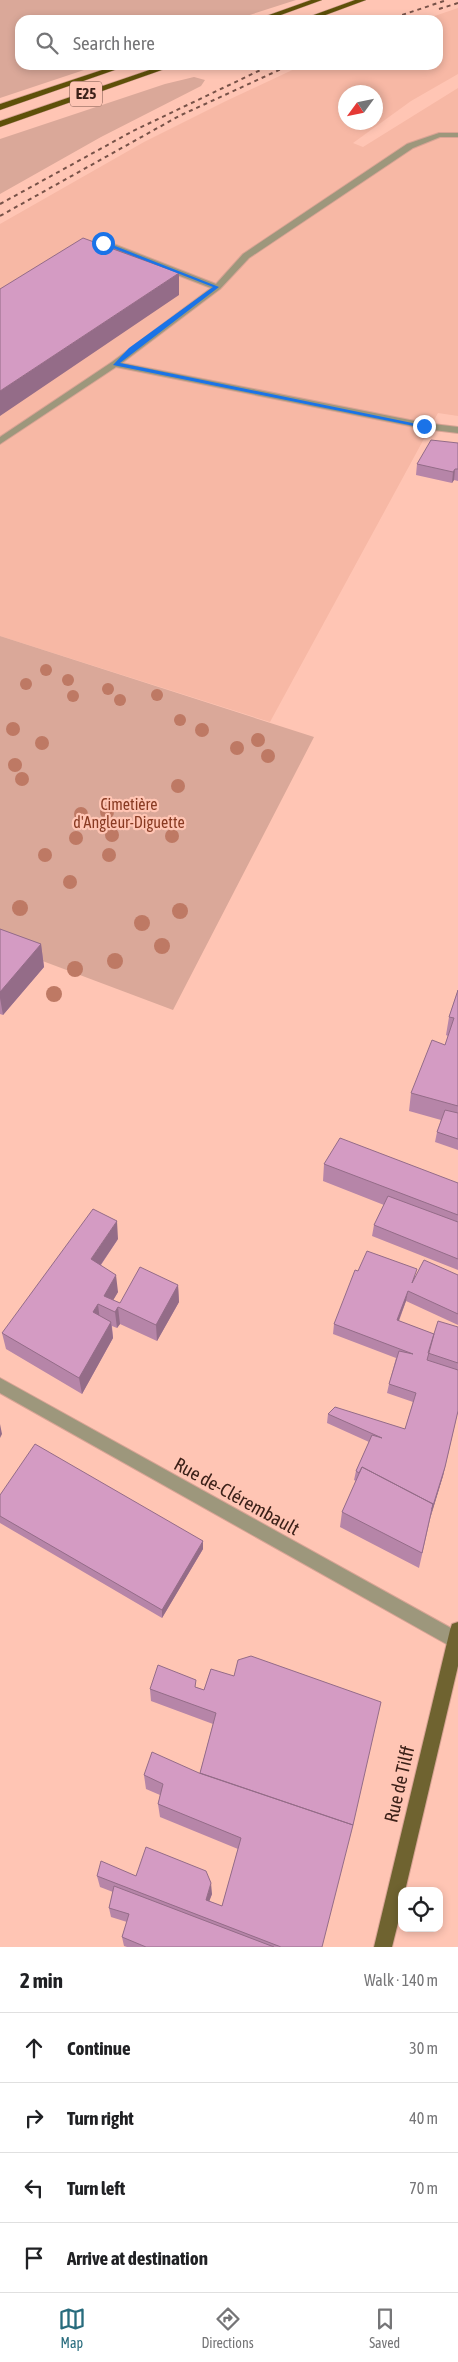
<!DOCTYPE html>
<html lang="en">
<head>
<meta charset="utf-8">
<style>
	:root { --surface:#fff; --page:#f2f2f2; --text:#202124; --muted:#757577; --line:#e0e0e0; --accent:#286c7d }
	body { margin:0; font-family:"Asap Condensed",sans-serif; background:var(--page); color:var(--text) }
	.controls { position:absolute; right:15px; bottom:15px; display:grid; overflow:hidden; border-radius:10px; box-shadow:0 2px 8px #0003 }
	.controls button { width:45px; height:45px; display:grid; place-items:center; padding:0; border:0; border-bottom:1px solid var(--line); background:var(--surface); color:var(--text); font:25px sans-serif }
	.compass { position:absolute; left:338px; top:85px; width:45px; height:45px; border-radius:50%; background:var(--surface); box-shadow:0 2px 8px #0003; rotate:237deg }
	.stop { position:absolute; width:15px; height:15px; margin:-11px; border:4px solid #1a73e8; border-radius:50%; background:#fff }
	.stop.end { background:#1a73e8; border-color:#fff; box-shadow:0 1px 5px #0008 }
	.list { margin:0; padding:0; list-style:none }
	h2 { display:flex; justify-content:space-between; align-items:center; height:65px; margin:0; padding:0 20px; font-size:21px }
	h2 small { font-size:16px; font-weight:400; color:var(--muted) }
	.list li { display:grid; grid-template-columns:32px 1fr auto; gap:15px; align-items:center; box-sizing:border-box; height:70px; padding:0 20px; border-top:1px solid var(--line) }
	.list b { display:block; font-size:19px; white-space:nowrap }
	.list em { font-size:16px; font-style:normal; color:var(--muted) }
	.icon { flex:none; width:28px; height:28px; fill:none; stroke:currentColor; stroke-width:2; stroke-linecap:round; stroke-linejoin:round }
	.map { position:relative; flex:none; width:458px; height:1947px; overflow:hidden }
	.search { position:absolute; background:var(--surface); box-shadow:0 2px 8px #0003; left:15px; right:15px; top:15px; height:55px; display:flex; align-items:center; gap:12px; box-sizing:border-box; padding:0 18px; border-radius:15px; color:var(--muted); font-size:19px }
	.sheet { height:345px; background:var(--surface) }
	nav { display:flex; justify-content:space-around; align-items:center; box-sizing:border-box; height:70px; border-top:1px solid var(--line); background:var(--surface); font-size:14px; color:var(--muted) }
	nav a { display:grid; justify-items:center; gap:2px }
	nav .on { color:var(--accent) }
	.map>svg:first-child { display:block }
	.built { fill:#f7b8a5; fill-rule:evenodd }
	.green { fill:#daa899 }
	.lines { fill:none; stroke-linecap:round; stroke-linejoin:round }
	.minor-casing { stroke:#d8a495; stroke-width:2 }
	.major-casing { stroke:#d8a495; stroke-width:2 }
	.highway-casing { stroke:#d8a495; stroke-width:1 }
	.minor { fill:#9d977c; fill-rule:evenodd }
	.major { fill:#6f6330; fill-rule:evenodd }
	.highway { fill:#5e5009; fill-rule:evenodd }
	.rail { stroke:#775248; stroke-width:2; stroke-dasharray:4 4; stroke-linecap:butt }
	.tree { fill:#be7964 }
	.wall { fill:#b685a8 }
	.shaded-wall { fill:#946c88 }
	.building { fill:#d49bc3; stroke:#946c88 }
	.route { fill:#1a73e8 }
	.labels { text-anchor:middle; stroke-width:4.5; stroke-linejoin:round; paint-order:stroke }
	.shield { fill:#ffc5b4; stroke:#765248; stroke-width:1 }
	.shield-label { font-size:15px; font-weight:bold; fill:#3c2119 }
	.park-label { font-size:16px; fill:#893a22; stroke:#ffc5b4 }
	.near-street-label { font-size:19px; fill:#3c2119; stroke:#ffc5b4 }
</style>
</head>
<body>
<div class="map">
<svg width="458" height="1947" viewBox="0 0 458 1947">
	<rect width="100%" height="100%" fill="#ffc5b4"/>
	<!-- built -->
	<path class="built" d="M458 8V74L411 101 353 143 363 147 458 88V416L438 413 270 722 0 636V224L144 142 226 101 303 65H438V20H423ZM346 92H376V122H346Z"/>
	<!-- green -->
	<path class="green" d="M0 0H296L234 20H20V65H99L0 98Z
		M194 77 205 80 201 86 101 137 0 194V139L165 84Z
		M0 636 314 737 173 1010 0 945Z"/>
	<g class="lines">
		<defs>
			<path id="minor" d="M439 133H458V137H440L413 148 249 258 220 289 122 363 425 423 458 427V433L425 429 116 367 0 444V437L112 362 211 288 100 245V241H106L216 284 243 254 407 144Z
				M0 1378 458 1632V1648L450 1646 0 1393Z"/>
			<path id="major" d="M458 1622V1666L405 1891H402V1907L392 1947H374L450 1630 452 1624Z"/>
			<path id="highway" d="M311 0H322L267 20H255Z
				M355 0H366L312 20H300Z
				M117 65H129L0 110V104Z
				M164 65H176L0 127V121Z"/>
		</defs>
		<!-- minor casing -->
		<use href="#minor" class="minor-casing"/>
		<!-- major casing -->
		<use href="#major" class="major-casing"/>
		<!-- highway casing -->
		<use href="#highway" class="highway-casing"/>
		<!-- minor -->
		<use href="#minor" class="minor"/>
		<!-- major -->
		<use href="#major" class="major"/>
		<!-- highway -->
		<use href="#highway" class="highway"/>
		<!-- rail -->
		<path class="rail" d="M439 9 458 3
			M387 20 447 0
			M0 204 133 131 271 65
			M0 216 179 116 290 65"/>
	</g>
	<!-- trees -->
	<g class="tree">
		<circle cx="46" cy="670" r="6"/>
		<circle cx="68" cy="680" r="6"/>
		<circle cx="26" cy="684" r="6"/>
		<circle cx="108" cy="689" r="6"/>
		<circle cx="157" cy="695" r="6"/>
		<circle cx="73" cy="696" r="6"/>
		<circle cx="120" cy="700" r="6"/>
		<circle cx="180" cy="720" r="6"/>
		<circle cx="13" cy="729" r="7"/>
		<circle cx="202" cy="730" r="7"/>
		<circle cx="258" cy="740" r="7"/>
		<circle cx="42" cy="743" r="7"/>
		<circle cx="237" cy="748" r="7"/>
		<circle cx="268" cy="756" r="7"/>
		<circle cx="15" cy="765" r="7"/>
		<circle cx="22" cy="779" r="7"/>
		<circle cx="178" cy="786" r="7"/>
		<circle cx="107" cy="812" r="7"/>
		<circle cx="81" cy="814" r="7"/>
		<circle cx="112" cy="835" r="7"/>
		<circle cx="172" cy="836" r="7"/>
		<circle cx="76" cy="838" r="7"/>
		<circle cx="45" cy="855" r="7"/>
		<circle cx="109" cy="855" r="7"/>
		<circle cx="70" cy="882" r="7"/>
		<circle cx="20" cy="908" r="8"/>
		<circle cx="180" cy="911" r="8"/>
		<circle cx="142" cy="923" r="8"/>
		<circle cx="162" cy="946" r="8"/>
		<circle cx="115" cy="961" r="8"/>
		<circle cx="75" cy="969" r="8"/>
		<circle cx="54" cy="994" r="8"/>
	</g>
	<!-- wall -->
	<path class="wall" d="M458 443V481L454 480 452 483 416 475 417 464Z
		M0 929 41 944 44 967 3 1015 0 1014Z
		M458 990V1150L435 1142 437 1132 441 1120 409 1111 411 1093 445 1045 448 1036 446 1035 449 1017Z
		M324 1164 458 1183V1270L372 1236 374 1225 384 1205 323 1181Z
		M118 1239 101 1265 118 1292 113 1300 120 1303 178 1285 179 1302 157 1341 120 1324 117 1328 112 1326 113 1338 82 1394 6 1349 2 1333Z
		M358 1271 416 1276 458 1275V1325L406 1301 399 1321 434 1334 458 1327V1411L443 1476 431 1515 419 1568 340 1527 342 1512 356 1481 354 1480 356 1471 369 1442 327 1423 328 1414 405 1429 413 1402 387 1393 389 1384 396 1358 333 1334 334 1324Z
		M0 1495 203 1549 162 1618 0 1523Z
		M211 1669 322 1947H127L124 1946 122 1937 127 1922 111 1917 109 1908 113 1892 100 1887 97 1876H136L212 1894 209 1901 222 1906 238 1849 160 1817 158 1804 160 1795 146 1789 144 1775 200 1773 213 1724 151 1701 150 1689 196 1687 204 1690Z"/>
	<!-- shaded-wall -->
	<path class="shaded-wall" d="M179 273V295L0 416V391Z
		M455 469 454 480 452 483 453 472Z
		M41 944 44 967 3 1015 0 998V992Z
		M117 1221 118 1239 93 1276 91 1259Z
		M116 1275 118 1292 108 1309 104 1296Z
		M178 1285 179 1302 157 1341 156 1325Z
		M408 1291 406 1301 395 1330 397 1320Z
		M98 1304 100 1321 93 1312Z
		M118 1307 120 1324 117 1328 115 1312Z
		M111 1322 113 1338 82 1394 79 1378Z
		M0 1424 2 1434 0 1438Z
		M445 1467 443 1476 430 1519 432 1510Z
		M203 1541V1549L162 1618V1610Z
		M211 1883 212 1894 206 1910V1900Z"/>
	<!-- building -->
	<path class="building" d="M83 238 179 273 0 391V289Z
		M431 440 458 443V469H455L453 472 417 464Z
		M0 929 41 944 0 992Z
		M458 990V1106L411 1093 432 1040 445 1045 454 1018 449 1017Z
		M445 1110 458 1113V1139L437 1132Z
		M340 1138 458 1183V1215L324 1164Z
		M388 1196 458 1222V1259L374 1225Z
		M93 1209 117 1221 91 1259 116 1275 104 1296 120 1303 140 1267 178 1285 156 1325 118 1307 115 1312 98 1304 93 1312 111 1322 79 1378 2 1333Z
		M367 1251 417 1269 412 1283 424 1260 458 1275V1314L408 1291 397 1320 434 1334 427 1360 458 1370V1411L445 1467 432 1509 433 1504 362 1467 359 1473 356 1471 372 1435 382 1438 328 1414 335 1407 405 1429 416 1393 389 1384 399 1351 413 1354 334 1324 355 1270 358 1271Z
		M438 1321 458 1327V1363L428 1353Z
		M35 1444 203 1541 162 1610 0 1516V1495Z
		M362 1467 433 1504 422 1553 342 1512Z
		M251 1656 381 1702 353 1825 200 1773 216 1713 150 1689 158 1665 196 1680 195 1687 204 1690 211 1669 234 1676 238 1660Z
		M152 1752 199 1773 353 1825 322 1947H281L97 1876 101 1861 136 1876 146 1847 206 1871 211 1883 206 1900 222 1906 241 1838 158 1804 163 1784 144 1775Z
		M114 1886 274 1947H146L122 1937 129 1914 109 1908Z"/>
	<!-- route -->
	<path class="route" d="M105 242 219 287 120 363 427 426 424 428 113 365 129 348 213 287 100 243Z"/>
	<g class="labels">
		<!-- shield labels -->
		<rect class="shield" x="70" y="81.5" width="32" height="25" rx="4"/>
		<g class="shield-label">
			<text x="86" y="99">E25</text>
		</g>
		<!-- park labels -->
		<g class="park-label">
			<text x="129" y="810">Cimetière<tspan x="129" dy="18">d'Angleur-Diguette</tspan></text>
		</g>
		<!-- near-street labels -->
		<g class="near-street-label">
			<text transform="translate(237 1496) rotate(29)" y="7">Rue de-Clérembault</text>
			<text transform="translate(399 1784) rotate(-77)" y="7">Rue de Tilff</text>
		</g>
	</g>
</svg>
<div class="controls">
<button><svg class="icon" aria-label="locate" viewBox="0 0 24 24"><circle cx="12" cy="12" r="6"/><path d="M12 2v4M12 18v4M2 12h4M18 12h4"/></svg></button>
</div>
<svg class="compass" viewBox="-18 -18 36 36"><path d="M0-13l5 13h-10z" fill="#e53935"/><path d="M0 13l5-13h-10z" fill="#757577"/></svg>
<div class="stop" style="left:103px;top:243px"></div>
<div class="stop end" style="left:424px;top:426px"></div>
<div class="search"><svg class="icon" aria-label="search" viewBox="0 0 24 24"><circle cx="10" cy="10" r="6"/><path d="M15 15l6 6"/></svg>Search here</div>
</div>
<section class="sheet">
<h2>2 min<small>Walk · 140 m</small></h2>
<ul class="list">
<li><svg class="icon" aria-label="ahead" viewBox="0 0 24 24"><path d="M12 20V5M6 11l6-6 6 6"/></svg><div><b>Continue</b></div><em>30 m</em></li>
<li><svg class="icon" aria-label="right" viewBox="0 0 24 24"><path d="M7 20v-9h11M14 6l5 5-5 5"/></svg><div><b>Turn right</b></div><em>40 m</em></li>
<li><svg class="icon" aria-label="left" viewBox="0 0 24 24"><path d="M17 20v-9H6M10 6l-5 5 5 5"/></svg><div><b>Turn left</b></div><em>70 m</em></li>
<li><svg class="icon" aria-label="arrive" viewBox="0 0 24 24"><path d="M6 21V4h12l-3 4 3 4H6"/></svg><div><b>Arrive at destination</b></div></li>
</ul>
</section>
<nav>
<a class="on"><svg class="icon" aria-label="map" viewBox="0 0 24 24"><path d="M3 6l6-2 6 2 6-2v14l-6 2-6-2-6 2zM9 4v14M15 6v14"/></svg>Map</a>
<a><svg class="icon" aria-label="directions" viewBox="0 0 24 24"><path d="M12 3l9 9-9 9-9-9zM9 14v-3h6M13 9l2 2-2 2"/></svg>Directions</a>
<a><svg class="icon" aria-label="saved" viewBox="0 0 24 24"><path d="M7 4h10v16l-5-4-5 4z"/></svg>Saved</a>
</nav>
</body>
</html>
